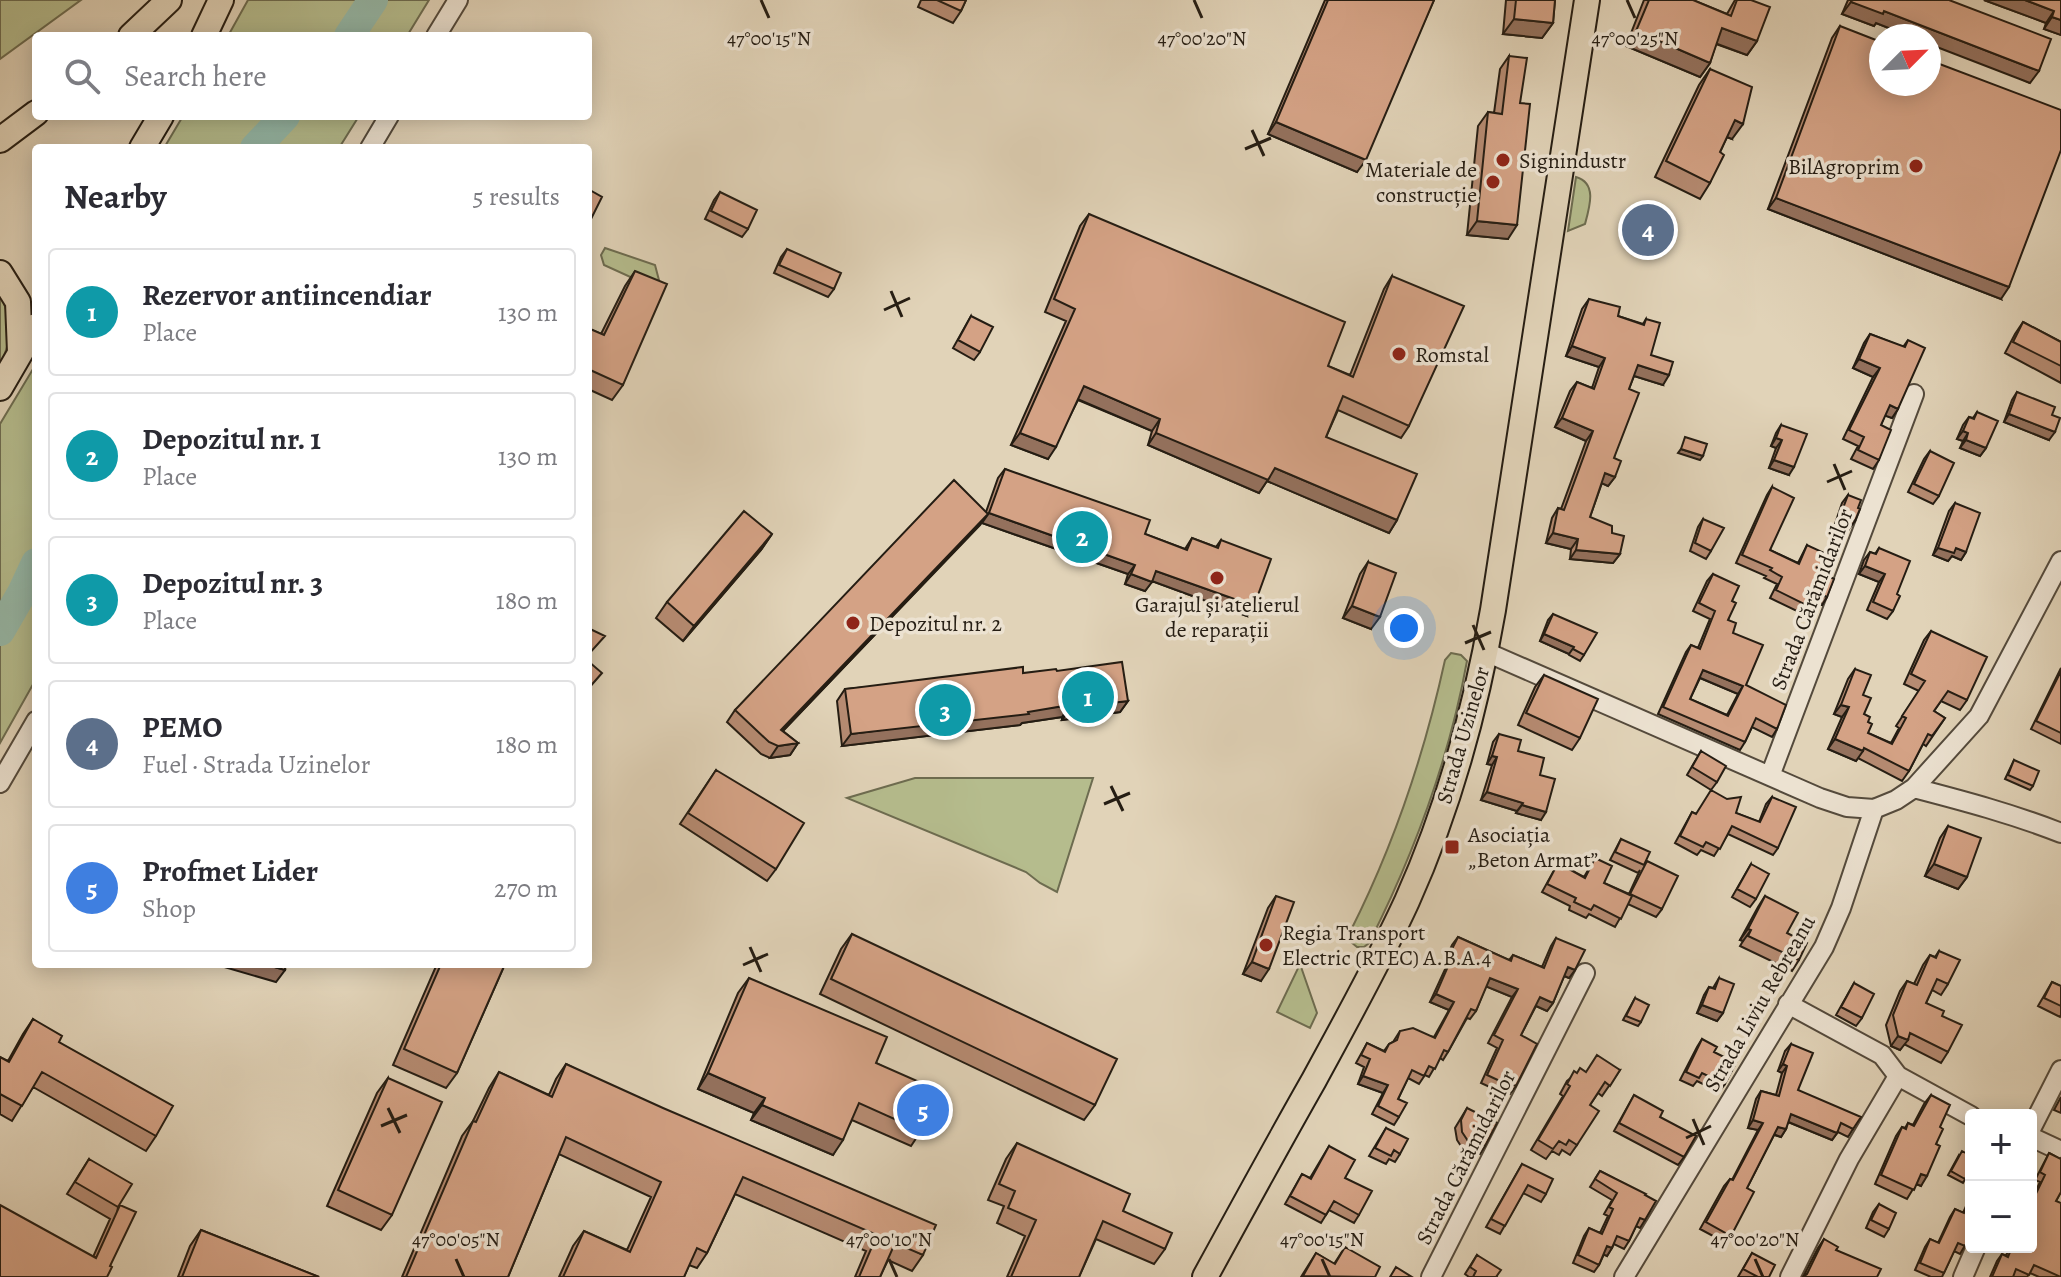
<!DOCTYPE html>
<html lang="en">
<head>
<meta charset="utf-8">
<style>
	:root { --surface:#fff; --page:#f7f7f7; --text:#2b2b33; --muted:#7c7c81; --line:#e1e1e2; --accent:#8f2418 }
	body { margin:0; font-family:Alegreya,serif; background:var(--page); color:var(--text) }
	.controls { position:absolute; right:24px; bottom:24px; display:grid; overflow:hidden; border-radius:8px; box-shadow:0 4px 20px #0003 }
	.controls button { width:72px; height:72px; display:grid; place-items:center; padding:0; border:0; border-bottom:2px solid var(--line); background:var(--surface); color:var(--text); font:40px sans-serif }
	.compass { position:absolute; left:1869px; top:24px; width:72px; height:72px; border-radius:50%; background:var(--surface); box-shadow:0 4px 20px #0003; rotate:66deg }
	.you { position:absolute; left:1404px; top:628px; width:28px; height:28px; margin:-20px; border:6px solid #fff; border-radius:50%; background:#1a73e8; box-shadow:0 0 0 12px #1a73e833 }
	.badge { display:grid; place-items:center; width:52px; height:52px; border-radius:50%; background:var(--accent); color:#fff; font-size:26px; font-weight:700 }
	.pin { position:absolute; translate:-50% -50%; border:4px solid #fff; box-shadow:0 2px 8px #0006 }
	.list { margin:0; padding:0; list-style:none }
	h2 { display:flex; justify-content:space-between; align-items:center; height:104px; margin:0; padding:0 32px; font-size:34px }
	h2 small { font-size:26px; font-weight:400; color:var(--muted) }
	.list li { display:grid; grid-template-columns:52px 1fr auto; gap:24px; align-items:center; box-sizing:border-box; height:128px; margin:0 16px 16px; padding:0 16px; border:2px solid var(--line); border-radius:8px }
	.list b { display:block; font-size:30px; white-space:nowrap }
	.list p { margin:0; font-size:26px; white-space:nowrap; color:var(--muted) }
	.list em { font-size:26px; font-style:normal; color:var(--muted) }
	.icon { flex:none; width:44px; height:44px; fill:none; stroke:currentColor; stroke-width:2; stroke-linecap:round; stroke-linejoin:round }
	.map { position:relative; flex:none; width:2061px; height:1277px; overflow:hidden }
	.search { position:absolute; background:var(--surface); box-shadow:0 4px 20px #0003; left:32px; top:32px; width:560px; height:88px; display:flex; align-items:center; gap:20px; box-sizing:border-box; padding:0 28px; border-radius:8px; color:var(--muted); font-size:30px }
	.panel { position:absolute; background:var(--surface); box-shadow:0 4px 20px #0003; left:32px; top:144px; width:560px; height:824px; border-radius:8px }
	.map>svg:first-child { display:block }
	.green { fill:#b5bc8d; stroke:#6d6c50; stroke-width:2 }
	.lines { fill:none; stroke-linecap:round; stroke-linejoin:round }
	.river { stroke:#95b9a9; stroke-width:30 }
	.minor-casing { stroke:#544a3c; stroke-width:22 }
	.major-casing { stroke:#251d13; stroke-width:28 }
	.minor { stroke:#ece2d1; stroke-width:18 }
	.major { stroke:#e1d3b8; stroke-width:24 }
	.wall { fill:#b68b72; stroke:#251d13; stroke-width:2; fill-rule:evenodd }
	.shaded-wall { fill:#94715d; stroke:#251d13; stroke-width:2 }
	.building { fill:#d4a285; stroke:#251d13; stroke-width:2; fill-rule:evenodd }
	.ticks { fill:none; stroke:#251d13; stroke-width:3 }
	.poi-dot { fill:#8f2418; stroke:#ece2d1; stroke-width:3 }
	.labels { text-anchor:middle; stroke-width:7; stroke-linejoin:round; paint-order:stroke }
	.poi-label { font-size:22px; fill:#251d13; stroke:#ece2d1; text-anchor:start }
	.street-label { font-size:22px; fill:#251d13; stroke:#ece2d1 }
	.ticks-label { font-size:20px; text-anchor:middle; fill:#251d13; stroke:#ece2d1; stroke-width:7; stroke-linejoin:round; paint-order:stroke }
</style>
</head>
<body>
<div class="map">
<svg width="2061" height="1277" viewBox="0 0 2061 1277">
	<rect width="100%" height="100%" fill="#e1d3b8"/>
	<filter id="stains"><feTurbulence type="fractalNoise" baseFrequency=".0025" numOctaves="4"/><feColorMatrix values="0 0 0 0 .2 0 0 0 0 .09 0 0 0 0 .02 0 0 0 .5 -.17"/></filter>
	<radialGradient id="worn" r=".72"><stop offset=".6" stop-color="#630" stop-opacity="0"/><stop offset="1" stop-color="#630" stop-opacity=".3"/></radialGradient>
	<!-- green -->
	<path class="green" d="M0 0H81L0 59Z
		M248 0H429L407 36H228Z
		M183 116H359L339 148H164Z
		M1576 177C1597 183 1590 206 1585 224L1568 231Z
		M605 248 655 265 660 284 650 286 604 265 601 255Z
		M0 294C11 317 13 341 0 364Z
		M36 364V679L0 743V424Z
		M1451 653 1461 655 1467 661C1449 760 1414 854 1369 943L1364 947H1357L1351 942 1350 932C1394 845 1424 756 1445 660Z
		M915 778H1093L1057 892 1040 883 1026 872 847 798Z
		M1300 964 1317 1013 1310 1028 1277 1012Z"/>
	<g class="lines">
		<!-- river -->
		<path class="river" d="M349 36 373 0
			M255 148 285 116
			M0 631 22 593 36 563"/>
		<defs>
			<path id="minor" d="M436 36 458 0
				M370 148 389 116
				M1486 652 1820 798 1847 807 1874 809 1896 800 1914 788 1979 716 2061 561
				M1770 776 1914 394
				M0 783 36 721
				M1914 788C1964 801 2013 814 2061 833
				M1788 1004 1882 1055 1898 1076 1971 1116
				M2031 1129 2061 1070
				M2031 1137 2061 1151
				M1431 1277 1585 973
				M1624 1277 1824 947 1841 908 1874 809
				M1790 1277 1849 1159 1898 1076
				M1963 1277 1976 1247"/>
			<path id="major" d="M131 36 169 0
				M204 36 221 0
				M0 140 36 113
				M142 148 161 116
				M0 273 18 302 20 352
				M0 388 36 326
				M1205 1277C1241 1211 1277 1145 1314 1080 1346 1021 1379 962 1407 901 1448 810 1476 708 1493 610L1587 0"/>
		</defs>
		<!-- minor casing -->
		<use href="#minor" class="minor-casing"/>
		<!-- major casing -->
		<use href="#major" class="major-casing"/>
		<!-- minor -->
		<use href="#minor" class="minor"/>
		<!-- major -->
		<use href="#major" class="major"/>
	</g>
	<!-- wall -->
	<path class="wall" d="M921 0H966L961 11 953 23 918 7Z
		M1325 0H1434L1357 172 1268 134Z
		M1506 0H1555L1553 23 1542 38 1503 34Z
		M1644 0H1693L1727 14 1735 0H1751L1757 41 1747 55 1716 44 1710 63 1700 77 1626 46Z
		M1848 0H1949L2030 83 1929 36H1909L1876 23 1874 26 1842 14Z
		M1984 0H2061V35L2044 29 2046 23Z
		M1840 26 2001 299 1768 209 1832 38Z
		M1509 56 1508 239 1467 235 1478 126 1488 112 1494 113 1500 69Z
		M1710 69 1732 139 1727 137 1720 152 1710 183 1700 199 1655 177 1699 85Z
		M720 192 748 229 742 237 705 219 714 200Z
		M1089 214 1328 366 1350 375 1384 289 1392 276 1409 426 1401 438 1338 410 1326 437 1397 520 1389 533 1267 481 1259 493 1148 445 1152 431 1078 400 1048 459 1011 445 1066 321 1045 312 1080 226Z
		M787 249 834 289 828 297 774 273 781 257Z
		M635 271 623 385 612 400 588 389V328L601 334 625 286Z
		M1589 299 1618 316 1643 324 1646 319 1651 355 1663 385 1634 376 1629 389 1614 458 1615 477 1608 486 1602 483 1590 517 1612 533 1620 554 1613 563 1570 559 1571 549 1546 543 1552 518 1558 508 1561 509 1586 441 1555 427 1570 391 1577 382 1592 388 1599 367 1566 356 1582 309Z
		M971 316 980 352 974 360 953 348Z
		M2023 322 2061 342V383L2005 353 2015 334Z
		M1870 334 1903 347 1908 340 1898 409 1892 418 1885 415 1881 425 1879 460 1873 469 1851 459 1858 446 1843 439 1873 377 1853 368 1864 343Z
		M2017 392 2052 415 2049 440 2004 422 2012 400Z
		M1977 412 1986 448 1980 456 1960 448 1963 441 1957 439 1963 425 1969 417 1973 418Z
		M1781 425 1789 475 1769 468 1776 448 1771 446 1776 433Z
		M1930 451 1939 496 1933 504 1908 492 1924 459Z
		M1005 469 1145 534 1185 549 1192 538 1216 547 1221 540 1247 616 1152 581 1145 591 1125 584 1128 574 982 523 983 521 783 731 798 743 790 755 770 758 761 754 727 722 735 710 986 512 998 478Z
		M1772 487 1770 550 1798 563 1807 545 1828 576 1827 597 1822 605 1809 599 1801 613 1770 598 1777 584 1764 578 1766 576 1736 563 1767 495Z
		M1848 495 1849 529 1835 524 1842 503Z
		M1955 503 1966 552 1961 560 1952 556 1948 561 1933 555 1949 511Z
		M1703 519 1711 551 1706 559 1690 551 1698 527Z
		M772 534 761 550 683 641 656 618 667 602Z
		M1879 548 1897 594 1893 611 1887 619 1867 610 1879 582 1859 574 1864 560 1870 552 1875 554Z
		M1368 562 1371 629 1343 618 1360 574Z
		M1713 574 1732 601 1728 620 1746 685 1777 729 1772 737 1752 727 1745 742 1740 750 1658 714 1686 652 1691 645 1698 648 1710 619 1693 611 1707 581ZM1700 678 1738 694 1727 715 1690 699Z
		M1553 614 1584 655 1580 661 1569 655V654L1540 641 1548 620Z
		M1931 631 1967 700 1960 710 1941 701 1934 711 1945 718 1926 746 1923 744 1909 771 1902 781 1858 758 1856 761 1828 749 1842 717 1834 714 1848 679 1855 669 1863 695 1864 714 1868 722V733L1891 743 1899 728 1896 726 1919 691 1904 684 1924 640Z
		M2061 668V744L2031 729Z
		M1057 671 1128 701 1120 712 1062 720V717L1022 723 1020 725 842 746 837 701 845 689Z
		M1544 675 1580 738 1572 750 1518 725 1535 687Z
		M1499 734 1518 751 1540 775 1541 820 1516 813 1517 811 1481 800 1492 765 1487 764 1493 742Z
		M1701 751 1717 782 1711 790 1687 775Z
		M2014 760 2033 786 2030 790 2005 779Z
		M716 770 776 869 767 881 680 824Z
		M1772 797 1778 848 1773 855 1728 834 1714 856 1701 850 1697 855 1675 843 1692 812 1696 814 1736 813 1759 822 1766 804Z
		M1948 826 1967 877 1958 889 1925 876 1940 838Z
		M1621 839 1645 864 1662 909 1656 917 1628 904 1615 927 1589 914 1586 918 1569 910 1570 906 1542 892 1558 863 1584 877 1595 858 1604 883 1629 894 1640 870 1638 873 1610 860Z
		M1751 864 1756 899 1750 907 1732 897Z
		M1276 896 1261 981 1243 974 1268 908Z
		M1765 896 1787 933 1799 960 1792 971 1740 946 1743 941 1740 940 1758 907Z
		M852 934 1095 1105 1084 1120 820 994 841 949Z
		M1458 937 1509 960 1513 955 1542 967 1551 946 1556 938 1575 970 1569 978 1564 976 1553 1003 1547 1011 1536 1006 1521 1035 1516 1086 1510 1094 1498 1087 1496 1090 1481 1083 1497 1048 1488 1043 1512 997 1486 986 1476 1011 1470 1019 1467 1018 1448 1052 1443 1060 1440 1058 1429 1077 1425 1075 1419 1084 1408 1078 1398 1099 1399 1117 1394 1125 1372 1114 1383 1093 1358 1084 1364 1067 1356 1063 1367 1043 1384 1051 1389 1044 1393 1042 1400 1031 1434 1037 1449 1010 1430 1002 1447 965 1444 963 1452 945Z
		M1939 951 1948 984 1941 995 1932 990 1926 1003 1948 1052 1941 1063 1904 1044 1900 1050 1891 1046 1886 1025 1900 991 1907 981 1914 984 1923 965 1930 955 1935 957Z
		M437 964H505L457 1073 446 1088 393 1065Z
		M749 978 876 1063 939 1097 938 1119 928 1134 921 1131 911 1146 852 1120 833 1155 751 1120 754 1113 698 1089 738 993Z
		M1719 978 1723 1013 1717 1021 1697 1013 1704 995 1709 987 1713 988Z
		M2052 982 2061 986V1015L2060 1017 2038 1006Z
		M1854 983 1862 1018 1856 1026 1836 1015Z
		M1635 998 1641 1022 1638 1026 1623 1020Z
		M33 1019 59 1042 156 1136 146 1151 33 1087 12 1121 0 1114V1057L8 1061 23 1034Z
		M1702 1039 1714 1052 1725 1084 1719 1092 1697 1081 1693 1086 1680 1080 1697 1047Z
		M1791 1044 1798 1090 1853 1129 1848 1137 1838 1132 1832 1140 1788 1122 1786 1129 1781 1137 1774 1135 1747 1188 1731 1236 1726 1243 1700 1229 1724 1186 1730 1179 1732 1180 1758 1130 1748 1128 1756 1099 1761 1091 1776 1095 1782 1073 1778 1071 1785 1051Z
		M566 1064 923 1255 912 1271 888 1260 880 1277H855L866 1251 735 1194 707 1253 697 1268 689 1265 684 1277H559L573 1246 584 1231 627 1250 651 1197 559 1154 508 1277H402L462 1136 473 1121 489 1088 499 1072 549 1095 556 1079Z
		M1620 1070 1602 1096 1598 1093 1590 1105 1577 1145 1570 1155 1562 1150 1559 1155 1552 1151 1546 1159 1531 1150 1563 1096 1560 1094 1567 1081 1577 1073Z
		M388 1078 392 1215 381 1230 327 1206 377 1093Z
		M1634 1095 1660 1117 1684 1157 1678 1165 1614 1131Z
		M1931 1095 1940 1127 1936 1144 1921 1186 1916 1184 1907 1199 1875 1184 1896 1136 1902 1127 1905 1128 1908 1123 1913 1125 1924 1104Z
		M2061 1097V1113L2054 1110Z
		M1467 1108 1485 1146 1480 1154 1473 1151 1468 1157 1457 1140 1455 1128Z
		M1386 1128 1400 1154 1395 1162 1389 1159 1386 1164 1369 1156Z
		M1017 1143 1123 1211 1165 1249 1154 1264 1096 1239 1079 1277H1007L1025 1236 997 1223 1004 1206 988 1200 1006 1159Z
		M1329 1146 1345 1178 1359 1215 1354 1223 1329 1210 1321 1223 1285 1204 1302 1174 1310 1178Z
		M2049 1153 2060 1159 2061 1158V1192L2056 1201 2061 1277H2039L2030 1273 2027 1277H1990L1997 1261 2002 1254 2006 1256 2010 1247H2031V1201L2040 1182 2035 1180Z
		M1959 1155 1971 1168 1963 1183 1948 1175Z
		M89 1159 118 1207 110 1266 93 1257 110 1219 67 1194Z
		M1522 1164 1546 1194 1541 1202 1523 1193 1500 1234 1486 1227Z
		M1600 1171 1645 1195V1220L1640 1228 1636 1226 1629 1241 1624 1249 1614 1244 1607 1256 1604 1254 1599 1265 1594 1272 1573 1263 1584 1236 1589 1228 1600 1233 1608 1216 1604 1214 1612 1200 1590 1187Z
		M1971 1195V1235L1960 1254 1954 1251 1942 1277H1931L1915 1270 1925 1247 1930 1239 1938 1243 1950 1217 1955 1209 1963 1213Z
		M1879 1204 1889 1229 1884 1237 1866 1228 1873 1212Z
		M201 1230 319 1277H178L190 1246Z
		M1824 1239 1836 1250 1803 1277 1818 1248Z
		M1345 1247 1375 1277H1301L1316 1253 1334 1264Z
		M1752 1253 1769 1277H1738Z
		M1477 1255 1497 1277H1469L1465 1274Z"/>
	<!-- shaded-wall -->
	<path class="shaded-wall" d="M1984 0H2025L2054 11 2046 23Z
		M1851 2 1884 11 2039 71 2030 83 1929 44V36H1909L1876 23 1874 26 1842 14Z
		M2052 17 2061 20V35L2044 29Z
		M1514 19 1553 23 1542 38 1503 34Z
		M1722 28 1757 41 1747 55 1712 42Z
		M1636 31 1710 63 1700 77 1626 46Z
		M1735 120 1743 124 1732 139 1724 136Z
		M1276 122 1366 160 1357 172 1268 134Z
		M1776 198 2009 287 2001 299 1768 209Z
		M1477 221 1517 225 1508 239 1467 235Z
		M1572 346 1605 358 1599 367 1566 356Z
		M1859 359 1880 368 1873 377 1853 368Z
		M1638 365 1669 375 1663 385 1631 375Z
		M1084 386 1160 419 1152 431 1075 398Z
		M1890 405 1898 409 1892 418 1883 415Z
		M2009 414 2055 432 2049 440 2004 422Z
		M1562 418 1593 431 1586 441 1555 427Z
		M1963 431 1968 433 1963 441 1957 439Z
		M1020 433 1056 447 1048 459 1011 445Z
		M1156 433 1275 468 1397 520 1389 533 1267 481 1259 493 1148 445Z
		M1776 438 1782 440 1776 448 1771 446Z
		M1966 440 1986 448 1980 456 1960 448Z
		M1681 449 1703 456 1700 460 1678 453Z
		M1774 460 1794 467 1789 475 1769 468Z
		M1605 473 1615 477 1608 486 1599 482Z
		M989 513 1135 565 1128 574 982 523Z
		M988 514 980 525 773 741 781 730Z
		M1840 516 1855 521 1849 529 1835 524Z
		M1553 533 1578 539 1571 549 1546 543Z
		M772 534 761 550 683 641 694 626Z
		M1938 548H1956L1966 552 1961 560 1952 556 1948 561 1933 555Z
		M1576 550 1620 554 1613 563 1570 559Z
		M1865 566 1885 574 1879 582 1859 574Z
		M1156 571 1254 606 1247 616 1149 580Z
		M1131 574 1152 582 1145 591 1125 584Z
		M1813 591 1827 597 1822 605 1808 599Z
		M1352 606 1380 617 1371 629 1343 618Z
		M1544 634 1574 647 1569 654 1540 641Z
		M1703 670 1743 686 1738 694 1698 677Z
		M1128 701 1120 712 1062 720 1071 708Z
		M1070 705 1062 717 1022 723 1020 725 842 746 851 734Z
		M1841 705 1849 707 1842 717 1834 714Z
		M1835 739 1863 751 1856 761 1828 749Z
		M798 743 790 755 770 758 778 746Z
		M1492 756 1497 757 1492 765 1487 764Z
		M1487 792 1523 803 1517 811 1481 800Z
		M1522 805 1546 812 1541 820 1516 813Z
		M1934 864 1967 877 1958 889 1925 876Z
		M1748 929 1751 930 1743 941 1740 940Z
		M1252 962 1269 969 1261 981 1243 974Z
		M214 964H264L285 970 276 982Z
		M1568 967 1575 970 1569 978 1562 975Z
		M1490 978 1518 989 1512 997 1485 986Z
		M1436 994 1454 1002 1449 1010 1430 1002Z
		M1540 997 1553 1003 1547 1011 1534 1005Z
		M1702 1005 1723 1013 1717 1021 1697 1013Z
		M1898 1036 1908 1040 1900 1050 1891 1046Z
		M1783 1064 1787 1066 1782 1073 1778 1071Z
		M708 1073 765 1098 754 1113 698 1089Z
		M1363 1076 1388 1085 1383 1093 1358 1084Z
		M762 1105 843 1140 833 1155 751 1120Z
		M1791 1114 1837 1133 1832 1140 1786 1121Z
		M1753 1120 1763 1123 1758 1130 1748 1128Z
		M1778 1127 1786 1129 1781 1137 1773 1134Z
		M1921 1174 1927 1176 1921 1186 1914 1183Z
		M1607 1246 1612 1248 1607 1256 1602 1254Z"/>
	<!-- building -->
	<path class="building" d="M937 0H966L961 11Z
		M1328 0H1434L1366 160 1276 122Z
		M1516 0H1555L1553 23 1514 19Z
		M1649 0H1693L1731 16 1737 0H1751L1770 7 1757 41 1722 28 1710 63 1636 31Z
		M1852 0H1949L2051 39 2039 71 1884 11 1883 14 1851 2Z
		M2025 0H2061V20L2052 17 2054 11Z
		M1840 26 1881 42V84H1929V60L2061 110V150L2009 287 1776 198Z
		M1509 56 1527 58 1520 103 1530 104 1517 225 1477 221 1488 112 1502 114Z
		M1710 69 1752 87 1743 124 1735 120 1720 152 1724 155 1710 183 1666 161Z
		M588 189 602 197 588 225Z
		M720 192 757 210 748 229 711 211Z
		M1089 214 1345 322 1328 366 1353 377 1392 276 1464 306 1409 426 1343 396 1326 437 1417 474 1397 520 1275 468 1268 480 1156 433 1160 419 1084 386 1056 447 1020 433 1075 309 1054 299Z
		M787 249 841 273 834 289 779 265Z
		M635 271 667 284 623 385 588 369V328L604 335Z
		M1589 299 1620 307 1618 316 1644 325 1646 319 1660 323 1651 355 1673 362 1669 375 1638 365 1629 389 1639 393 1614 458 1621 461 1615 477 1605 473 1590 517 1612 526V533L1624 536 1620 554 1576 550 1578 539 1553 533 1558 508 1564 510 1593 431 1562 418 1577 382 1594 389 1605 358 1572 346Z
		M971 316 993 327 980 352 958 340Z
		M2023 322 2061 342V366L2013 342Z
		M1870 334 1905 347 1908 340 1925 348 1898 409 1890 405 1881 425 1891 430 1879 460 1858 450 1864 437 1849 430 1880 368 1859 359Z
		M2017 392 2055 407 2052 415 2060 418 2055 432 2009 414Z
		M1977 412 1998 421 1986 448 1966 440 1968 433 1963 431 1969 417 1974 419Z
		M1781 425 1807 434 1794 467 1774 460 1782 440 1776 438Z
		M1685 437 1707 444 1703 456 1681 449Z
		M1930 451 1954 463 1939 496 1914 484Z
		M1005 469 1150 520 1145 534 1187 550 1192 538 1218 548 1221 540 1271 559 1254 606 1156 571 1152 582 1131 574 1135 565 989 513Z
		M954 480 988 514 781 730 798 743 778 746 769 742 735 710Z
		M1772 487 1794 498 1770 550 1799 564 1807 545 1837 559 1828 576 1834 579 1827 597 1813 591 1806 605 1776 590 1782 577 1770 570 1772 568 1742 555Z
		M1848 495 1861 500 1858 508 1860 509 1855 521 1840 516Z
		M1955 503 1980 513 1966 552 1956 548 1954 553 1938 548Z
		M744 511 772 534 694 626 667 602Z
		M1703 519 1724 528 1711 551 1695 543Z
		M1879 548 1910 561 1897 594 1900 596 1893 611 1873 602 1885 574 1865 566 1870 552 1876 554Z
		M1368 562 1396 573 1380 617 1352 606Z
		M1713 574 1739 586 1732 601 1736 603 1728 620 1736 623 1733 633 1763 645 1746 685 1786 705 1777 729 1756 718 1745 742 1663 707 1691 645 1700 649 1715 611 1699 603ZM1703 670 1743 686 1728 716 1690 699Z
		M1553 614 1597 633 1584 655 1573 649 1574 647 1544 634Z
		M588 628 605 636 588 655Z
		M1931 631 1987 657 1967 700 1948 691 1934 711 1945 718 1932 736 1928 734 1909 771 1864 748 1863 751 1835 739 1849 707 1841 705 1855 669 1871 675 1863 695 1871 698 1864 714 1870 717 1868 722 1872 724 1868 733 1892 744 1906 718 1902 716 1925 681 1911 674Z
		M588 661 602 673 588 689Z
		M1122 662 1128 701 1071 708 1070 705 1028 712 1029 714 851 734 845 689 1023 667V673L1056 669 1057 671Z
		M2061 671V733L2036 721Z
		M1544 675 1598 699 1580 738 1526 713Z
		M1499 734 1521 740 1518 751 1544 758 1540 775 1555 779 1546 812 1522 805 1523 803 1487 792 1497 757 1492 756Z
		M1701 751 1726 766 1717 782 1692 767Z
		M2014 760 2039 771 2033 786 2008 775Z
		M716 770 804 823 776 869 688 813Z
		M1711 790 1727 799 1741 797 1736 813 1760 822 1772 797 1796 807 1778 848 1732 826 1720 849 1706 842 1703 847 1680 836 1692 812 1696 814Z
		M1948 826 1981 838 1967 877 1934 864Z
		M1621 839 1650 852 1644 865 1615 852Z
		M1595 858 1612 866 1604 883 1632 896 1621 919 1594 905 1591 910 1574 902 1576 898 1547 884 1558 863 1585 878Z
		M1647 861 1678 876 1662 909 1630 894Z
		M1751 864 1769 874 1756 899 1737 889Z
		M1276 896 1294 902 1269 969 1252 962Z
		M1765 896 1798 913 1787 933 1807 943 1799 960 1748 936 1751 930 1748 929Z
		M852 934 1117 1059 1095 1105 831 979Z
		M1458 937 1511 961 1513 955 1544 968 1556 938 1585 950 1575 970 1568 967 1553 1003 1540 997 1521 1035 1537 1044 1516 1086 1503 1079 1502 1082 1487 1075 1503 1040 1494 1035 1518 989 1490 978 1476 1011 1471 1009 1448 1052 1444 1050 1435 1069 1429 1066 1424 1076 1412 1070 1398 1099 1407 1103 1399 1117 1378 1106 1388 1085 1363 1076 1370 1059 1361 1055 1367 1043 1385 1052 1389 1044 1397 1040 1400 1031 1413 1028 1435 1038 1454 1002 1436 994 1452 957 1449 955Z
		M1939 951 1960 960 1948 984 1937 979 1926 1003 1944 1011 1942 1016 1962 1025 1948 1052 1910 1033 1908 1040 1898 1036 1893 1015 1907 981 1917 985 1930 955 1936 958Z
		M264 964H286L285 970Z
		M441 964H505L457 1073 404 1049Z
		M749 978 887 1037 876 1063 942 1092 939 1097 947 1100 938 1119 928 1115 921 1131 859 1103 843 1140 762 1105 765 1098 708 1073Z
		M1719 978 1734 984 1723 1013 1702 1005 1709 987 1715 989Z
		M2052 982 2061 986V1006L2044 998Z
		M1854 983 1874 994 1862 1018 1841 1007Z
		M1635 998 1649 1005 1641 1022 1626 1016Z
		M33 1019 62 1036 59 1042 173 1106 156 1136 42 1072 22 1106 0 1094V1057L9 1062Z
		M1702 1039 1717 1047 1714 1052 1736 1063 1725 1084 1702 1073 1699 1078 1686 1072Z
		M1791 1044 1813 1053 1798 1090 1861 1117 1853 1129 1841 1123 1837 1133 1791 1114 1786 1129 1778 1127 1747 1188 1754 1192 1731 1236 1706 1222 1730 1179 1733 1180 1763 1123 1753 1120 1761 1091 1779 1096 1787 1066 1783 1064Z
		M1597 1055 1620 1070 1610 1086 1605 1082 1590 1105 1599 1111 1577 1145 1569 1140 1566 1145 1559 1141 1553 1149 1538 1140 1570 1086 1567 1084 1574 1071 1577 1073 1580 1068 1586 1072Z
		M566 1064 663 1108 936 1225 923 1255 895 1243 880 1277H859L877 1235 743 1177 707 1253 697 1248 684 1277H563L584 1231 630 1252 661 1182 566 1137 508 1277H406L473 1121 476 1122 499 1072 552 1097Z
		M388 1078 442 1102 392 1215 338 1190Z
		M1634 1095 1663 1111 1660 1117 1696 1136 1684 1157 1619 1123Z
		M1931 1095 1950 1105 1940 1127 1943 1129 1936 1144 1940 1146 1927 1176 1921 1174 1914 1190 1881 1175 1902 1127 1906 1129 1908 1123 1914 1126Z
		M1467 1108 1497 1123 1485 1146 1477 1142 1474 1150 1462 1132 1461 1120Z
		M1386 1128 1408 1139 1400 1154 1394 1150 1391 1156 1375 1148Z
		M1017 1143 1130 1194 1123 1211 1172 1233 1165 1249 1103 1221 1079 1277H1011L1036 1220 1008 1208 1015 1191 999 1184Z
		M1329 1146 1355 1160 1345 1178 1372 1191 1359 1215 1334 1201 1326 1215 1290 1196 1302 1174 1311 1179Z
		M1962 1151 1971 1156V1168L1965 1179 1951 1171Z
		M2049 1153 2061 1159V1192L2056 1201 2061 1203V1277L2034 1265 2029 1275 2016 1269 2013 1277H1992L2002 1254 2008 1257 2012 1247H2031V1204L2045 1175 2040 1172Z
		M89 1159 132 1184 118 1207 75 1182Z
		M1522 1164 1553 1179 1546 1194 1528 1185 1505 1226 1491 1219Z
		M1600 1171 1646 1194 1645 1195 1656 1201 1645 1220 1640 1218 1629 1241 1617 1236 1612 1248 1607 1246 1599 1265 1578 1255 1589 1228 1602 1234 1613 1209 1609 1207 1617 1193 1595 1179Z
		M1971 1198V1235L1965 1246 1958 1243 1944 1273 1920 1263 1930 1239 1939 1243 1955 1209 1964 1213Z
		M1879 1204 1896 1213 1889 1229 1871 1220Z
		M0 1205 96 1258 120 1205 136 1212 110 1266 112 1267 107 1277H0Z
		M201 1230 319 1277H182Z
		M1824 1239 1838 1247 1836 1250 1881 1269 1877 1277H1803L1807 1274Z
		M1345 1247 1380 1267 1375 1277 1303 1276 1316 1253 1335 1264Z
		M1752 1253 1775 1265 1769 1277H1758L1743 1269Z
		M1477 1255 1501 1270 1496 1277H1473L1476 1271 1470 1267Z
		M1396 1267 1412 1277H1390Z"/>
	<!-- ticks -->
	<path class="ticks" d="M761 0 769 18M1194 0 1202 18M1627 0 1635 18M1252 130 1264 156M1245 149 1271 138M891 291 902 317M884 310 910 298M1834 464 1845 490M1827 482 1852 471M1473 625 1484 650M1465 643 1491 632M1111 786 1123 811M1104 804 1130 793M750 947 761 972M743 965 768 954M388 1108 400 1133M1693 1119 1704 1145M381 1126 407 1115M1686 1138 1711 1126M456 1259 464 1277M889 1259 897 1277M1322 1259 1330 1277M1755 1259 1763 1277"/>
	<!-- markers -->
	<g class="poi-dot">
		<circle cx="1503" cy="160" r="8"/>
		<circle cx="1916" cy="166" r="8"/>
		<circle cx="1493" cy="182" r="8"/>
		<circle cx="1399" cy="354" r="8"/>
		<circle cx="1217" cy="578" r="8"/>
		<circle cx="853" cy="623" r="8"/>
		<rect x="1444" y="839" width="16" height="16" rx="4"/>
		<circle cx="1266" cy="945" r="8"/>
	</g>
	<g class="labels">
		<!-- poi labels -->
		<g class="poi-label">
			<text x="1519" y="168">Signindustr</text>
			<text x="1900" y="174" text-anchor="end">BilAgroprim</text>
			<text x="1477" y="177" text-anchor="end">Materiale de<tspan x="1477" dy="25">construcție</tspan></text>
			<text x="1415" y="362">Romstal</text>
			<text x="1217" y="612" text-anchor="middle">Garajul și atelierul<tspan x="1217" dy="25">de reparații</tspan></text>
			<text x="869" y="631">Depozitul nr. 2</text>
			<text x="1468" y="842">Asociația<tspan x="1468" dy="25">„Beton Armat”</tspan></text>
			<text x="1282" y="940">Regia Transport<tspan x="1282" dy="25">Electric (RTEC) A.B.A.4</tspan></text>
		</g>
		<!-- street labels -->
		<g class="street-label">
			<text transform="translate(1811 599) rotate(-69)" y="8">Strada Cărămidarilor</text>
			<text transform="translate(1462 735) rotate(-74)" y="8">Strada Uzinelor</text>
			<text transform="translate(1759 1003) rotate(-60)" y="8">Strada Liviu Rebreanu</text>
			<text transform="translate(1465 1157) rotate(-63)" y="8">Strada Cărămidarilor</text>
		</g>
	</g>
	<g class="ticks-label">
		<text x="769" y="45">47°00'15"N</text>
		<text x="1202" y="45">47°00'20"N</text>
		<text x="1635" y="45">47°00'25"N</text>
		<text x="456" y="1246">47°00'05"N</text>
		<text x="889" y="1246">47°00'10"N</text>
		<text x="1322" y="1246">47°00'15"N</text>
		<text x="1755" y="1246">47°00'20"N</text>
	</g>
	<rect width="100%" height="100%" filter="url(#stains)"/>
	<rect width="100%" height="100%" fill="url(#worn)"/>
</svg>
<div class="controls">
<button>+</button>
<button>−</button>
</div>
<svg class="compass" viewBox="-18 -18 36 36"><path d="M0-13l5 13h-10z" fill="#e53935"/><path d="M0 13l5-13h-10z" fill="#7c7c81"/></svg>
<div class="you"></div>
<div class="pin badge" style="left:1088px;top:697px;background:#0f9aa8">1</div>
<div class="pin badge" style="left:1082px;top:537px;background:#0f9aa8">2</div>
<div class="pin badge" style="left:945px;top:710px;background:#0f9aa8">3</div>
<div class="pin badge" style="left:1648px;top:230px;background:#5c6f8a">4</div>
<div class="pin badge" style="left:923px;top:1110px;background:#3f7fe0">5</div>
<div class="search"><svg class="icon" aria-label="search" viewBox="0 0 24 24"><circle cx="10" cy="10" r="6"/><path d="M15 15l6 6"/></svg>Search here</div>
<section class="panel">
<h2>Nearby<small>5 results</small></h2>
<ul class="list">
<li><span class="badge" style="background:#0f9aa8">1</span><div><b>Rezervor antiincendiar</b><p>Place</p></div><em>130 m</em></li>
<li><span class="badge" style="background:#0f9aa8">2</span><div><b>Depozitul nr. 1</b><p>Place</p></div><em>130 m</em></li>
<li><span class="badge" style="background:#0f9aa8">3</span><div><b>Depozitul nr. 3</b><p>Place</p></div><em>180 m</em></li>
<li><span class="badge" style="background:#5c6f8a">4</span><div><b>PEMO</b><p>Fuel · Strada Uzinelor</p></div><em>180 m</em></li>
<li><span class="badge" style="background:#3f7fe0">5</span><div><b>Profmet Lider</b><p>Shop</p></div><em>270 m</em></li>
</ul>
</section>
</div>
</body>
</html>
